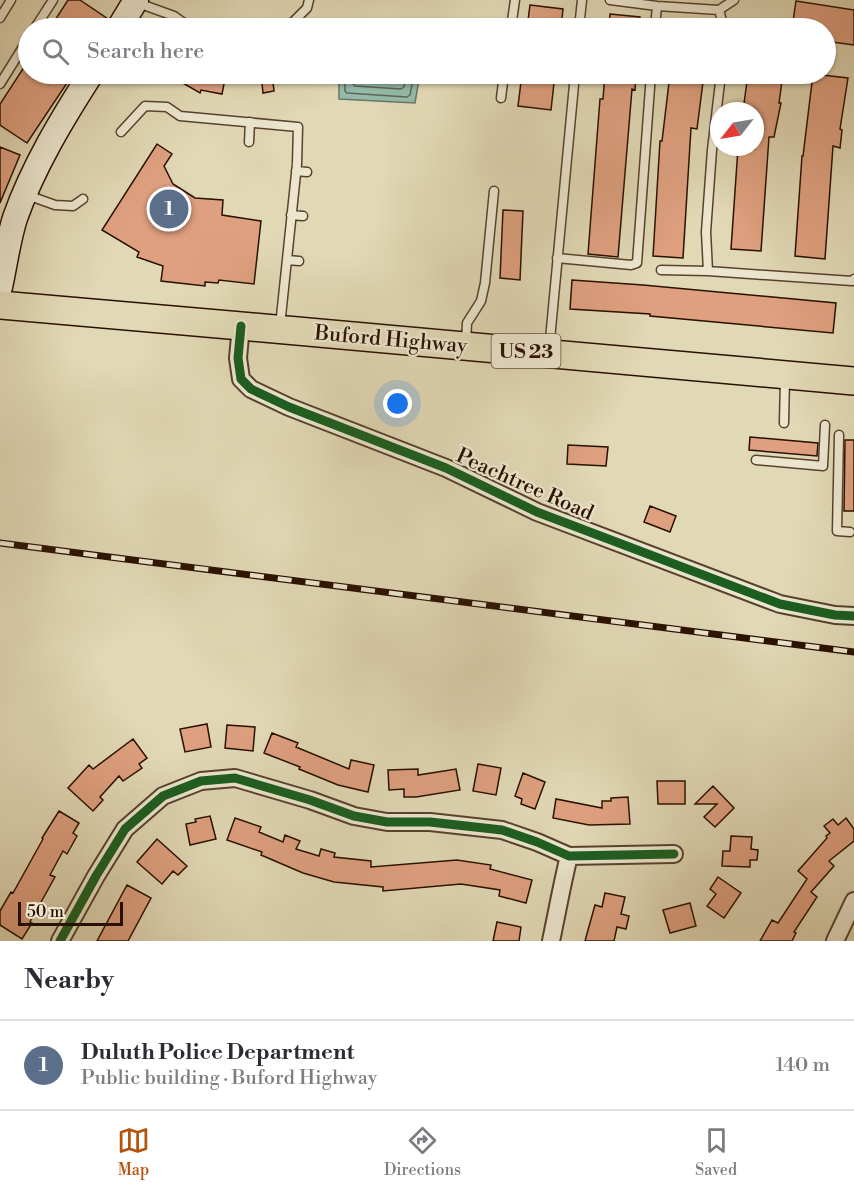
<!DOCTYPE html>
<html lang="en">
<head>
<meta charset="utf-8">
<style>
	:root { --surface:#fff; --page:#f2f2f3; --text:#2b2b33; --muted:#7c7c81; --line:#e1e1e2; --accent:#b45309 }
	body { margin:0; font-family:"Libre Bodoni",serif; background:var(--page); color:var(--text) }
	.compass { position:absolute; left:710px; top:102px; width:54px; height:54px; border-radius:50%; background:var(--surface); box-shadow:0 2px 4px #0004; rotate:239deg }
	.scale { position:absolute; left:18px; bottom:15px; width:105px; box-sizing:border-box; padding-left:6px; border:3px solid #2a1000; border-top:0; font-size:16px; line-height:21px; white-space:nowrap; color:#2a1000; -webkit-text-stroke:4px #ece6cf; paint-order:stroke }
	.you { position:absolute; left:398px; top:404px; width:21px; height:21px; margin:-15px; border:4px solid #fff; border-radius:50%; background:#1a73e8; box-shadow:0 0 0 9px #1a73e833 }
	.badge { display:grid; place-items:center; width:39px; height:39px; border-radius:50%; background:var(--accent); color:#fff; font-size:20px; font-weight:700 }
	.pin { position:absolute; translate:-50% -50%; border:3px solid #fff; box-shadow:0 2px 6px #0006 }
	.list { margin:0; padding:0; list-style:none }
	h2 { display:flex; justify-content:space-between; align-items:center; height:78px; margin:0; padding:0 24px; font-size:26px }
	h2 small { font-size:20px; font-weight:400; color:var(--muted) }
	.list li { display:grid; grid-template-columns:39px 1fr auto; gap:18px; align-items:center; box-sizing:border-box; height:90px; padding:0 24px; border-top:2px solid var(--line) }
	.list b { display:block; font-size:22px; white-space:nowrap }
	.list p { margin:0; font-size:20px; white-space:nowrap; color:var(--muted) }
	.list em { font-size:20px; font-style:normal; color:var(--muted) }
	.icon { flex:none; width:33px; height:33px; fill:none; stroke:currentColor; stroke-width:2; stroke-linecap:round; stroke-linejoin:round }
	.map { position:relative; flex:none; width:854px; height:941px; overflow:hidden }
	.search { position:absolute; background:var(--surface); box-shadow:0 2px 4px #0004; left:18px; right:18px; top:18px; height:66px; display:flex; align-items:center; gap:15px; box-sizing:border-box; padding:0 21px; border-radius:33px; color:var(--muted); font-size:22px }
	.sheet { height:168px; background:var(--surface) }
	nav { display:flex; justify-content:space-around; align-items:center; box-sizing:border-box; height:84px; border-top:2px solid var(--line); background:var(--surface); font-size:16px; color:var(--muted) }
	nav a { display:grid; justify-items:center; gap:3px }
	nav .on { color:var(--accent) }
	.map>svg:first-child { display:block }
	.water { fill:#94baab; stroke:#6a7667; stroke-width:1.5 }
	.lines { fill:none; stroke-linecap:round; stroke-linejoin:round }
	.shore { stroke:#5f6556; stroke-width:1.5 }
	.building { fill:#dea07f; stroke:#2a1000; stroke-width:1.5 }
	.lane-casing { stroke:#58422d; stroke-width:11 }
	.street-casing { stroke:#58422d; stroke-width:20 }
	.secondary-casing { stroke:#2a1000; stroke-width:27 }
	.primary-casing { stroke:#2a1000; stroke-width:30 }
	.lane { stroke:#ece6cf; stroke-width:8 }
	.street { stroke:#ece6cf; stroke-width:16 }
	.secondary { stroke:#ece6cf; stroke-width:24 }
	.primary { stroke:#e1d8b5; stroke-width:27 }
	.rail-casing { stroke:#2a1000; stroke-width:7 }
	.rail { stroke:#ece6cf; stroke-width:4.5; stroke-dasharray:14; stroke-linecap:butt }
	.cycleway-casing { stroke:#ece6cf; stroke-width:13 }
	.cycleway { stroke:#1b5e20; stroke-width:9 }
	.labels { text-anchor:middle; stroke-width:4.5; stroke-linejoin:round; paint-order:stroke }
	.shield { fill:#ece6cf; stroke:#64503e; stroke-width:1.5 }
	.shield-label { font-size:20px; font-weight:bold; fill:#2a1000 }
	.street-label { font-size:21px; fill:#2a1000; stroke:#ece6cf }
</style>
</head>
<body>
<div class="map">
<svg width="854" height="941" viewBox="0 0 854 941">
	<rect width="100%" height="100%" fill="#e1d8b5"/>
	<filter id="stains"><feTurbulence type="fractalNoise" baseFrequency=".00333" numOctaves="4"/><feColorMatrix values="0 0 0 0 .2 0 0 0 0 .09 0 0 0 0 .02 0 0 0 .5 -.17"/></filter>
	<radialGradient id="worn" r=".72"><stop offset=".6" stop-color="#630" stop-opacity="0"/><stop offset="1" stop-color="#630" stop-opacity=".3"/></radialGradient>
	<!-- water -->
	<path class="water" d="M339 74H420L415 103 339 99Z"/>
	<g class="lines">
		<!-- shore -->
		<path class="shore" d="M345 74V91L347 93 407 97 410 95 414 74
			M353 74V84L355 86 401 89 404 87 406 74"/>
	</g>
	<!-- building -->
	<path class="building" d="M68 0H80L108 19 102 28H50Z
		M796 1 854 10V45L825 41V28H792Z
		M530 5 563 9 561 28H527Z
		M610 14 640 17 639 28H609Z
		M28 61V74H73L27 143 0 125V104Z
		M167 74H226L222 94 201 90 200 93Z
		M261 74H272L274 91 263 93Z
		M522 74H555L551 110 518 106Z
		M605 74H636L635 90 632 89 618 257 588 254 600 99H603Z
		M670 74H704L697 129 691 128 683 258 653 256 660 141H662Z
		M748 74H783L779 103H781L774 137H769L761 251 731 249 738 148 755 149V111H743Z
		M813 74 848 78 840 129 842 130 840 148 833 146 825 259 795 256 802 156H803Z
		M157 144 172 154 164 166 173 184 195 198 223 200 222 215 261 221 254 284 219 280 218 283 205 282V286L161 281 163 266 137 257 139 252 102 230Z
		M0 147 20 155 0 203Z
		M503 210 523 211 520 280 500 278Z
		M572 280 643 285 836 303 833 333 650 316V314L570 309Z
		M750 437 818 443 817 456 749 450Z
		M845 440H854V511H844Z
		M568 445 608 447 606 466 567 464Z
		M650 506 676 516 670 532 644 522Z
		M207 724 211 747 185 752 180 729Z
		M227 725 255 727 253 751 225 748Z
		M272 733 298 743 296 747 349 769 351 760 374 765 368 792 338 785 299 769 300 767 264 753Z
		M133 739 147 758 139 764 142 768 123 781 119 776 100 797 103 800 93 811 68 788 89 765 93 769Z
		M478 764 501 768 496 795 473 791Z
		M418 769V775L456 769 460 790 416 797H404V789L389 790 388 770Z
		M523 773 545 782 535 809 521 804 522 799 515 796Z
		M657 781H685V804H658Z
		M713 786 734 808 715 827 704 817 717 804H695Z
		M628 797 630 824 589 825 553 818 556 799 602 808V801H611V798Z
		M59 811 79 823 73 833 77 836 67 854 63 851 50 875 55 877 30 922 32 923 22 939 0 925V911L11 892 13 893 43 839 42 838Z
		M210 816 216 839 190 845 186 824 196 822 195 819Z
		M235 818 261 827 259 832 283 842 285 835 300 841 296 849 319 856 321 849 335 853 334 857 371 861V867L457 860 491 865 490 869 532 880 526 903 499 896 500 890 461 884 383 891V887L334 882 303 873 261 855 262 852 227 840Z
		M846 818 854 829V841L829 861 834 866 811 892 817 897 794 932 796 933 792 941H760L772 920 778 923 807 879 798 871 827 838 826 836 830 833 824 826 833 819 838 825Z
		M731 836 752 837 751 849 758 850 757 860H750V867L722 866 723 851H730Z
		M157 839 187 866 178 875 173 871 162 884 137 862Z
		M718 877 741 893 724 918 707 906 716 894 710 889Z
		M127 885 151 898 128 941H97Z
		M605 893 625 897 621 914 629 916 626 929 617 927 614 941H585L595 905 602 907Z
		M690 903 696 926 670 933 663 910Z
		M497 922 521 927 519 941H493Z"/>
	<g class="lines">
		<defs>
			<path id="lane" d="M610 0 657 6 719 10 734 0
				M138 3 174 16 191 28
				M719 10 724 28
				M0 18 11 0
				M35 28 53 0
				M287 28 307 8 309 0
				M511 28 515 0
				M579 28 582 0
				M655 28 657 6
				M721 74 712 150 706 232 708 271 852 281 854 279
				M0 84 28 39
				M501 98 504 74
				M121 132 145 106 167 107 180 116 298 127 297 164 280 326
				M249 142 250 122
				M296 171 307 172
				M27 195 55 205 73 206 83 199
				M291 215 303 216
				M557 258 631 265 637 263 651 74
				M287 260 299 261
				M661 270 708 271
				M466 343 467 323 481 301 485 283 494 191
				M549 350 575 74
				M784 423 785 378
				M839 435 837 531 850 532
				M756 460 823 466 825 425"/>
			<path id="street" d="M241 326 238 358 241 379 251 389 289 407 446 468 537 512 780 604 835 615 854 616
				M60 941 96 876 125 829 163 796 201 781 235 778 310 800 354 816 387 822H430L502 830 537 842 569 856 674 854
				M551 941C557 913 562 884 569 856
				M835 941 854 901"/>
			<path id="secondary" d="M119 28 136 0
				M0 287C5 264 8 240 15 218 33 167 62 119 91 74"/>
			<path id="primary" d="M0 305 241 326 854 381"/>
		</defs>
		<!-- lane casing -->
		<use href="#lane" class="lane-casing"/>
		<!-- street casing -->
		<use href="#street" class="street-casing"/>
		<!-- secondary casing -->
		<use href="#secondary" class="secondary-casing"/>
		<!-- primary casing -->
		<use href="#primary" class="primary-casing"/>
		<!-- lane -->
		<use href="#lane" class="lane"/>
		<!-- street -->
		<use href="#street" class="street"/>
		<!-- secondary -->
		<use href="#secondary" class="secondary"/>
		<!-- primary -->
		<use href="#primary" class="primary"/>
		<defs>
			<path id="rail" d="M0 543 854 652"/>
		</defs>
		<!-- rail casing -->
		<use href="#rail" class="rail-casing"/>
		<!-- rail -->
		<use href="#rail" class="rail"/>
		<defs>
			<path id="cycleway" d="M241 326 238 358 241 379 251 389 289 407 446 468 537 512 780 604 835 615 854 616
				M60 941 96 876 125 829 163 796 201 781 235 778 310 800 354 816 387 822H430L502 830 537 842 569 856 674 854"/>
		</defs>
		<!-- cycleway casing -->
		<use href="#cycleway" class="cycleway-casing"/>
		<!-- cycleway -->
		<use href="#cycleway" class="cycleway"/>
	</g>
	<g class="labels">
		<!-- shield labels -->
		<rect class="shield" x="491.5" y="334" width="69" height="34" rx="4.5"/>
		<g class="shield-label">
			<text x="526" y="358">US 23</text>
		</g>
		<!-- street labels -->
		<g class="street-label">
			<text transform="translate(391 339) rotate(5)" y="7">Buford Highway</text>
			<text transform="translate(525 484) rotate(24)" y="7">Peachtree Road</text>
		</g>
	</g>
	<rect width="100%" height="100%" filter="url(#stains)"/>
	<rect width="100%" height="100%" fill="url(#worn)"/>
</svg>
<svg class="compass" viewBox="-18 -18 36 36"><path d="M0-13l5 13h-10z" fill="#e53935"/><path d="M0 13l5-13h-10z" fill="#7c7c81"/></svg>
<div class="scale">50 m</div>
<div class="you"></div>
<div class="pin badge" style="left:169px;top:209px;background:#5c6f8a">1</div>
<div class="search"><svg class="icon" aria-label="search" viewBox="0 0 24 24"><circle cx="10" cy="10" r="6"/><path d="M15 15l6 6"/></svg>Search here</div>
</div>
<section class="sheet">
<h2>Nearby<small></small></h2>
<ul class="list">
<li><span class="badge" style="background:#5c6f8a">1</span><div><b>Duluth Police Department</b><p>Public building · Buford Highway</p></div><em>140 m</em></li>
</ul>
</section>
<nav>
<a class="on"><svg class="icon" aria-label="map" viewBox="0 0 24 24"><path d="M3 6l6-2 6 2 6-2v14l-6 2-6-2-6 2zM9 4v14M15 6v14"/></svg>Map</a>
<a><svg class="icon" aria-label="directions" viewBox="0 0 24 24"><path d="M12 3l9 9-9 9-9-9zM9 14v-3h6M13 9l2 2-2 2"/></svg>Directions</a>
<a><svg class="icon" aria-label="saved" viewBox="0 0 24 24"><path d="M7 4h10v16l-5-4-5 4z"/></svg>Saved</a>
</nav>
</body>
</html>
